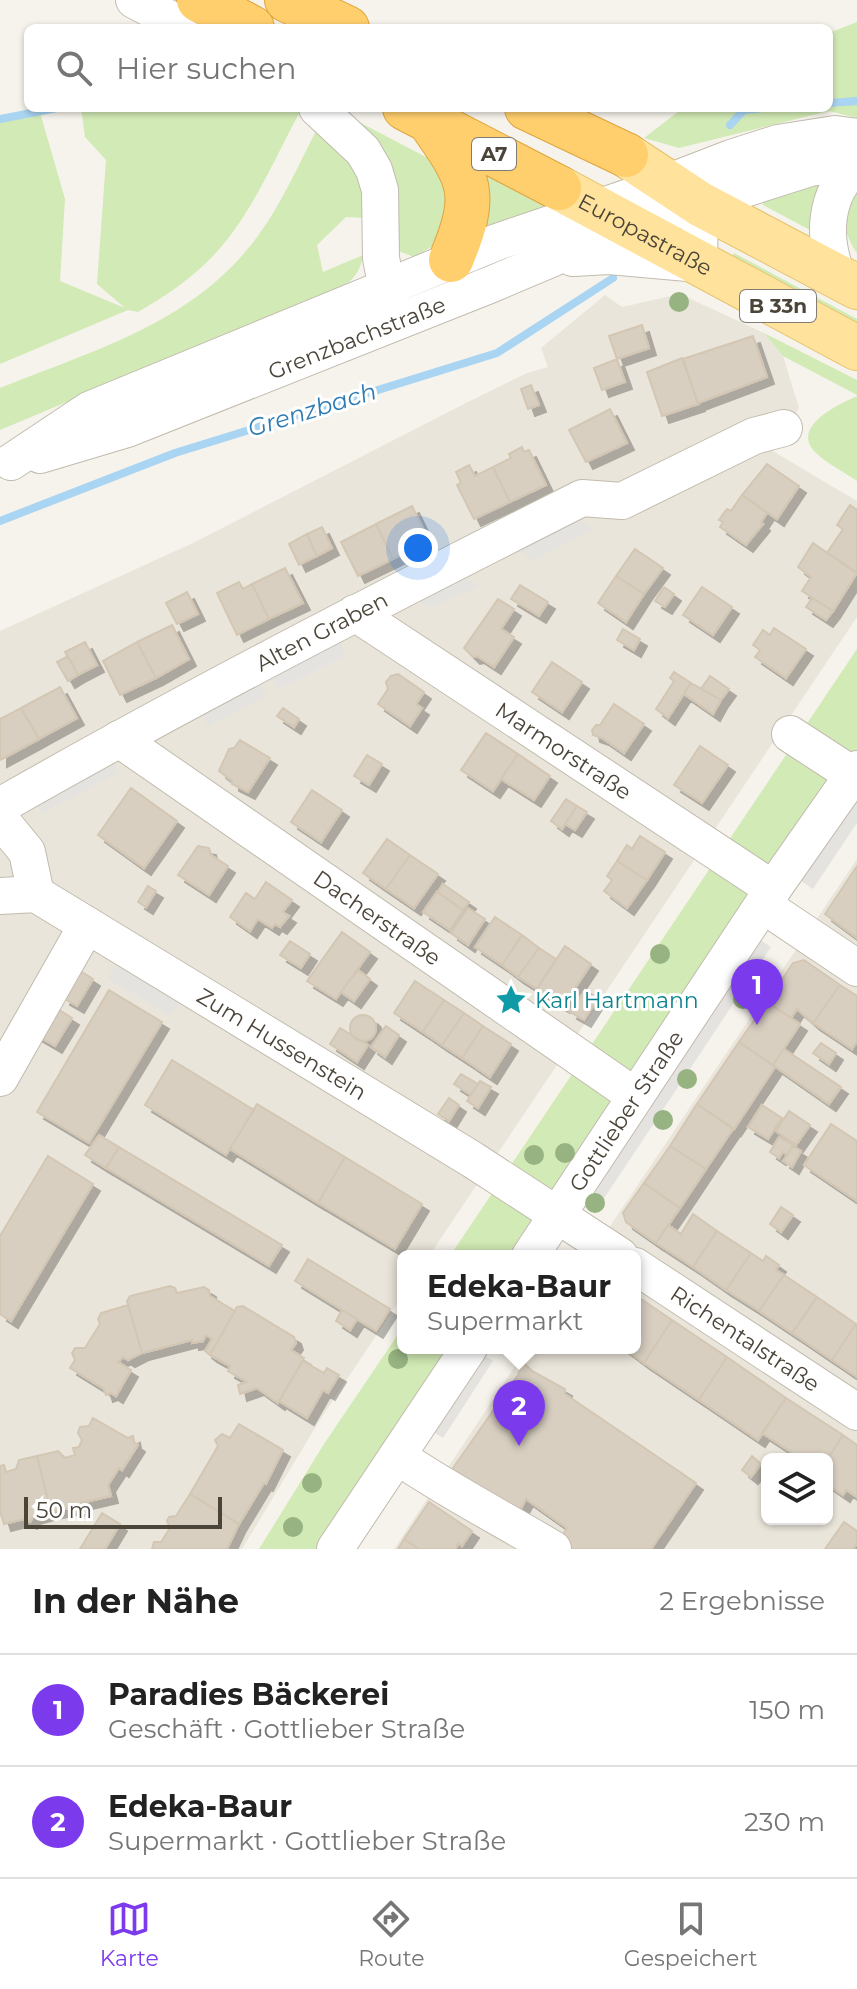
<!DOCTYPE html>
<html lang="de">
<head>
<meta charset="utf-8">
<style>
	:root { --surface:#fff; --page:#f2f2f2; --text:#222; --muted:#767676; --line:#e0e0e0; --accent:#7c3aed }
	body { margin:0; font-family:Montserrat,sans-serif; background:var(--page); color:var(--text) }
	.controls { position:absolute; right:24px; bottom:24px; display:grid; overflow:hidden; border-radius:12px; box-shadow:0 2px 6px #0004 }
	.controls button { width:72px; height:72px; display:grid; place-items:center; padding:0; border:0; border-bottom:2px solid var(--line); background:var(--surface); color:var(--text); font:40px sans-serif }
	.scale { position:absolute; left:24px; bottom:20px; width:198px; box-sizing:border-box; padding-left:8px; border:4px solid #4b4439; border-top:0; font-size:22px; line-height:28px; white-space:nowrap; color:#4b4439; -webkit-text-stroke:6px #fff; paint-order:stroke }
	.you { position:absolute; left:418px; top:548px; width:28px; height:28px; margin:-20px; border:6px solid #fff; border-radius:50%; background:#1a73e8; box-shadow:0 0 0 12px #1a73e833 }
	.badge { display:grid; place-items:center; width:52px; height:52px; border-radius:50%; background:var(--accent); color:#fff; font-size:26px; font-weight:700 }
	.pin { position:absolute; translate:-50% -66px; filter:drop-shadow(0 2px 4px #0008) }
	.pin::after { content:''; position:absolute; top:42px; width:28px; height:24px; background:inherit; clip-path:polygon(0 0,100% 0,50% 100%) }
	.popup { position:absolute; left:397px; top:1250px; width:244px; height:104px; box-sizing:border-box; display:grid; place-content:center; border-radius:12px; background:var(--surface); filter:drop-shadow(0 2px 6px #0005); font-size:26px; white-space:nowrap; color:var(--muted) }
	.popup b { font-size:30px; color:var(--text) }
	.popup::after { content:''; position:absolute; left:50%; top:100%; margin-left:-16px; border:16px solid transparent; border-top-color:var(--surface) }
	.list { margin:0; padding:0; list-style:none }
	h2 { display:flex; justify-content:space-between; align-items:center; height:104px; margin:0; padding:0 32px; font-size:34px }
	h2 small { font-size:26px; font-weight:400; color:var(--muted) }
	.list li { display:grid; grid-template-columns:52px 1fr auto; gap:24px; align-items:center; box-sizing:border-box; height:112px; padding:0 32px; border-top:2px solid var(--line) }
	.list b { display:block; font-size:30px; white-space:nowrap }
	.list p { margin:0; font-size:26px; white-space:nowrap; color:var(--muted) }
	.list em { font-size:26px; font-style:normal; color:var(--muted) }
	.icon { flex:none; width:44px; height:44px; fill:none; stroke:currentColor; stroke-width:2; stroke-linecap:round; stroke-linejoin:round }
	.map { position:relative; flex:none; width:857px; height:1549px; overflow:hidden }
	.search { position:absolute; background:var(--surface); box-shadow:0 2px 6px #0004; left:24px; right:24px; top:24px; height:88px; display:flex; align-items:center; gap:20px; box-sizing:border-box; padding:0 28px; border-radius:12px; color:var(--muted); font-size:30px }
	.sheet { height:328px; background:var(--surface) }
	nav { display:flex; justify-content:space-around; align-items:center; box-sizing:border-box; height:112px; border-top:2px solid var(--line); background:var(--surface); font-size:22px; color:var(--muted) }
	nav a { display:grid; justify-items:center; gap:4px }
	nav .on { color:var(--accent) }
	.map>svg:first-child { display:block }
	.residential { fill:#eae5da; fill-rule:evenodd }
	.green { fill:#d2eab5 }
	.parking { fill:#e5e3e0 }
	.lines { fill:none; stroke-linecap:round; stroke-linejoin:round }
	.stream { stroke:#a9d4f2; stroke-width:8 }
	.building { fill:#d8cfc1; stroke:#d3c7b4; stroke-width:2; filter:url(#shadow) }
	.minor-casing { stroke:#c2bbae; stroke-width:38 }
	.major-casing { stroke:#e6c16a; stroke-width:46 }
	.highway-casing { stroke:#e0a43c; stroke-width:46 }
	.minor { stroke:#fff; stroke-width:36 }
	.major { stroke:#ffe39c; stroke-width:44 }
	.highway { stroke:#ffcf6e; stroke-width:44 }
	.tree { fill:#97b381 }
	.labels { text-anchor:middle; stroke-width:6; stroke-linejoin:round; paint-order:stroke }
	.shield { fill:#fff; stroke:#817c74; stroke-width:2 }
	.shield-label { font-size:20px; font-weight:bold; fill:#4b4439 }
	.street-label { font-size:22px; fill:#4b4439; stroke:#fff }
	.culture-label { font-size:22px; fill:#0d838f; stroke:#fff; text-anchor:start }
	.water-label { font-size:24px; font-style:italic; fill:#2e7ab2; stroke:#fff }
</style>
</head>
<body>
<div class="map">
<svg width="857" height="1549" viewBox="0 0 857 1549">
	<defs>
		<filter id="shadow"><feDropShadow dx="7" dy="7" stdDeviation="0" flood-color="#0004"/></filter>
	</defs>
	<rect width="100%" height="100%" fill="#f6f3ec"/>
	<!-- residential -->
	<path class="residential" d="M680 294 764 333 783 356 799 408 771 450 857 501V617L429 1256H403V1295L318 1423 242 1549H0V631L193 543 464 404 527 373 548 367 541 348 605 295 622 307Z
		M857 859V1549H394L527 1348H635V1256H590ZM767 1459H827V1519H767Z"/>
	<!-- green -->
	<path class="green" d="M857 22V118L829 111 679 148 644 138 683 108H829V33Z
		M81 108 301 110C274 159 251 217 212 257 190 280 165 296 138 312L128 310 0 364V115L39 109 65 199 60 281 125 308 97 284 106 160 85 137Z
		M340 112 443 166 455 206 445 239 414 257 396 250 399 190 373 146Z
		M317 129 362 174 364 218 346 217 317 245 323 272 363 255C361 269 356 276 346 285L0 430V388C92 351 187 325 251 245 279 210 297 168 317 129Z
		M472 163 552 204 477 234Z
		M822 177 810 230 763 205 762 192Z
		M857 187V253C840 228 841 211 857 187Z
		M734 253 857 319V332L729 264Z
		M764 333 857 380V395L783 356Z
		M857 396V481C844 472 826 463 815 452 790 426 840 404 857 396Z
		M857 649V749L515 1256H450Z
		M403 1327V1348H453L318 1549H259L324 1444Z"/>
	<!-- parking -->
	<path class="parking" d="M575 516 593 529 533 561 515 547Z
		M459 571 478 587 429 608 412 594Z
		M338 638 346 655 278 690 269 672Z
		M259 679 267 696 208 726 200 709Z
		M111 756 119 772 42 814 33 799Z
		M857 785V823L813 889 795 877Z
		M756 937 771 947 601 1203 586 1192Z
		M118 960 182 999 171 1016 107 978Z
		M477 1351 493 1361 443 1438 427 1428Z"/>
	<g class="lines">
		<!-- stream -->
		<path class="stream" d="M829 103 857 101
			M0 119 57 108
			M730 125 744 110 764 108
			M0 521 175 453 497 353 613 278"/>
	</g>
	<!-- building -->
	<path class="building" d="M642 325 649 348 617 359 609 336Z
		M753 336 767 377 698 403 683 359Z
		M682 358 698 404 662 416 647 372Z
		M617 359 625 382 602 390 594 368Z
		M531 385 539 405 528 409 521 389Z
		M610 409 627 443 586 462 569 430Z
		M522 447 524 452 529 450 546 485 510 502 493 467 511 458 509 454Z
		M767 464 799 486 777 519 742 495Z
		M469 465 475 476 493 467 510 502 474 519 457 485 461 483 456 472Z
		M742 495 767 513 761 522 763 524 746 545 720 527 723 522 719 520 727 509 731 511Z
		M850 505 857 510V573L827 553 843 529 837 525Z
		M412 506 429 541 393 559 376 524Z
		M376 524 393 559 358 576 341 542Z
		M322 527 332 548 317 556 307 534Z
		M307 534 317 556 299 565 289 544Z
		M813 543 857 573 833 611 802 591 811 577 798 567Z
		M635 549 663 568 644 594 616 576Z
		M285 568 303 603 269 619 252 584Z
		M616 576 644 594 626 622 598 603Z
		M239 582 243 589 252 584 269 619 237 635 217 593Z
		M520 585 548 602 539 616 511 599Z
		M664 587 674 594 665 607 655 601Z
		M702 587 732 607 713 635 683 615Z
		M187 592 198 614 177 624 166 603Z
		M812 598 833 611 826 620 806 607Z
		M498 599 514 609 501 629 514 637 494 667 477 656 473 657 464 648Z
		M172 625 189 659 156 678 137 642Z
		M774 628 806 649 786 678 755 657 760 650 753 645 763 630 770 635Z
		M623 629 640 639 634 650 617 640Z
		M85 642 97 665 78 675 65 652Z
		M137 642 156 678 120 695 103 661Z
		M68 656 78 675 68 681 57 662Z
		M552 662 582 682 562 712 532 692Z
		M674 672 691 683 668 718 656 709 674 681 670 678Z
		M398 674 424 692 416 704 422 708 410 726 378 704 388 689 386 682 391 676Z
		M710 676 729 689 721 700 701 689Z
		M691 683 721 700 713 714 684 694Z
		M60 687 77 718 39 739 21 708Z
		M614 704 644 724 624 753 602 738 593 735 592 730 596 725H600Z
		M21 708 39 739 0 760V719Z
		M283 708 299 719 294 727 277 716Z
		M486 733 518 754 493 791 461 770Z
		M240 740 270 758 248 792 232 784V781L219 771 229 749 234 748Z
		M700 746 728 765 702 803 674 785Z
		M518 754 550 776 534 800 501 779Z
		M367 755 382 764 369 785 354 776Z
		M131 788 177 821 144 868 98 835Z
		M312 790 342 810 321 842 291 822Z
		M566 799 577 806 562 829 551 821Z
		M577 806 587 812 575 830 565 824Z
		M640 836 665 852 647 880 617 861 627 845 632 849Z
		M387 839 410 855 386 889 363 873Z
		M198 846 209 848 211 855 228 866 209 895 178 875Z
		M410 855 438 874 414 908 386 889Z
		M617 861 647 880 627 908 604 891 612 880 607 876Z
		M857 866V938L825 914Z
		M266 882 292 900 283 912 289 916 280 927 275 924 272 928 258 919 250 931 230 917 246 893 255 899Z
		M443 884 469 902 463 910 438 892Z
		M148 886 156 891 146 907 138 902Z
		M437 892 463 910 450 930 423 912Z
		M468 908 485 919 468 945 451 933Z
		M495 917 522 935 502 965 475 947Z
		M342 932 370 952 336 999 307 981Z
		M522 935 539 948 518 977 502 965Z
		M290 941 310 954 301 968 280 955Z
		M565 946 591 964 563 1006 537 989Z
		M539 948 556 959 537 989 518 977Z
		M804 960 840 985 813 1023 797 1009 791 1018 767 1002 793 963Z
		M79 970 93 979 77 1006 63 998Z
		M358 970 370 979 354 1001 341 992Z
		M415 981 444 1000 423 1032 394 1013Z
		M840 985 857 996V1041L852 1049 813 1023Z
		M109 990 162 1022 89 1143 37 1112Z
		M585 990 598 998 584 1020 570 1012Z
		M444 1000 464 1013 442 1045 423 1032Z
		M767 1002 800 1024 773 1065 739 1042Z
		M53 1006 72 1018 55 1046 36 1035Z
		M464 1013 483 1026 462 1058 442 1045Z
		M350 1028a13 13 0 1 1 26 0a13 13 0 1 1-26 0Z
		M386 1026 399 1035 385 1057 371 1047Z
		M483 1026 511 1044 490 1077 462 1058Z
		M340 1028 368 1045 357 1062 330 1044Z
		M739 1042 775 1067 734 1129 697 1104Z
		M821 1043 836 1053 829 1064 813 1053Z
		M784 1049 841 1087 829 1104 773 1065Z
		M172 1060 254 1110 226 1155 145 1105Z
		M461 1074 478 1084 471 1095 454 1084Z
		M480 1081 491 1087 478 1108 467 1101Z
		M449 1098 459 1105 449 1121 438 1114Z
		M257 1104 345 1157 318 1203 230 1149Z
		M697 1104 733 1129 706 1169 670 1146Z
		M762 1105 782 1118 768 1139 748 1127Z
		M789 1111 810 1125 796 1145 776 1131Z
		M831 1124 857 1141V1201L804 1165Z
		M99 1135 119 1147 106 1168 85 1155Z
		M779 1137 793 1145 787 1155 783 1152 779 1158 770 1152Z
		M670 1146 706 1169 680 1208 644 1183Z
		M793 1146 801 1151 792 1167 783 1161Z
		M119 1147 282 1245 269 1266 106 1168Z
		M48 1156 93 1184 11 1321 0 1314V1236Z
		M345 1157 422 1204 395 1249 318 1203Z
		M644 1183 680 1208 656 1243 626 1222 623 1213Z
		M781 1207 793 1215 781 1232 770 1224Z
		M693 1214 717 1231 693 1267 656 1243 668 1225 681 1234Z
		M717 1231 751 1253 726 1290 693 1267Z
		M751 1253 763 1261 766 1256 779 1265 776 1270 784 1275 759 1311 726 1290Z
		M308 1259 390 1309 376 1331 295 1281Z
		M784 1275 817 1297 792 1333 759 1311Z
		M170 1286 175 1288 177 1293 204 1287 209 1290 210 1296 235 1311 210 1355 205 1351 212 1339 206 1335 203 1341 192 1343V1340L142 1353 127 1301 130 1296Z
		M635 1295 672 1320 644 1363 624 1348H635Z
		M817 1297 856 1324 832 1360 792 1333Z
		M128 1305 142 1353 128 1360 123 1357 118 1362 131 1370 116 1396 111 1393 106 1395 104 1389 70 1368 75 1360 72 1353 75 1348H85L100 1324 98 1319 101 1313Z
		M243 1306 294 1337 296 1343 291 1350 304 1358 278 1403 257 1388 240 1394 238 1385 247 1382 228 1371 230 1366 210 1355 237 1307Z
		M342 1310 357 1319 350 1330 336 1321Z
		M672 1320 727 1357 699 1400 644 1363Z
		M856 1324 857 1325V1377L832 1360Z
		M727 1357 786 1398 758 1440 699 1400Z
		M303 1361 324 1373 327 1368 339 1375 328 1393 323 1390 307 1418 279 1401Z
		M525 1364 532 1371 565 1389V1394L696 1483 651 1549H571L560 1539 567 1528 526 1499 519 1512 462 1475 459 1476 453 1472V1468L518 1375 521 1366Z
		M786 1398 843 1435 827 1460 802 1459 762 1433Z
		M93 1418 128 1438 133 1436 134 1442 138 1445 122 1470 119 1468 108 1485 111 1496 81 1503 75 1512 70 1508 51 1512 37 1456 58 1451 65 1458 75 1455 73 1448 79 1447 82 1440 78 1433 80 1427 89 1426Z
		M239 1424 283 1450 266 1484 264 1483 239 1524 190 1494 218 1446 215 1440 222 1434 230 1438Z
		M843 1435 857 1445V1497L846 1490 843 1495 827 1484 830 1480 827 1477V1460Z
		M37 1456 51 1512 33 1517 30 1522 24 1519 4 1524 0 1511V1466L4 1465 6 1472 16 1469 19 1460Z
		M752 1456 761 1464 751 1477 742 1470Z
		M190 1494 239 1524 227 1549H152L154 1542H161L170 1528 167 1521 169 1517 176 1516Z
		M429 1502 472 1531 462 1546 459 1543 455 1549H419L404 1539Z
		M102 1513 120 1524 105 1549H80Z
		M844 1522 857 1531V1544L853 1549H825Z
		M404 1539 419 1549H398Z"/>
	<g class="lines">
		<defs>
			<g id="minor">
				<path d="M134 0 187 28"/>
				<path d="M317 108 363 151 374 170 380 190 381 258 391 310"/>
				<path d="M573 258 609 256 699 264 700 204 712 185"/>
				<path d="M838 277C822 239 823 194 857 165"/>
				<path id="s1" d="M40 455 127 429 492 284 629 226 810 168 857 162"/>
				<path d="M11 462 89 410 497 242 635 195 731 158 778 143 835 134 857 137"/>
				<path id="s2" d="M355 613 773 889"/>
				<path d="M790 734 853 775"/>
				<path id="s3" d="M119 739 635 1096"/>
				<path id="s4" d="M0 806C191 697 386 597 582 498L622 501 754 436 784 428"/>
				<path d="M0 819 27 852 36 894"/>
				<path id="s5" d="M0 896 36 894 473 1160 620 1256"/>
				<path d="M763 905 857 968"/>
				<path d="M0 1078 87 925"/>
				<path id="s6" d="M530 1256 773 889 857 769"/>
				<path id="s7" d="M635 1266 857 1412"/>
				<path d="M397 1456C447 1490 501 1518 553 1549"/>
				<path d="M335 1549 469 1348"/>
			</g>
			<g id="major">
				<path d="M626 155 700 204 857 287"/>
				<path id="s8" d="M559 188 857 348"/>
			</g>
			<path id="highway" d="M199 0 252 28
				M287 0 347 28
				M405 108 559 188
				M527 108 626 155
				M430 122C471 180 479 193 451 260"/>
		</defs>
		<!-- minor casing -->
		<use href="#minor" class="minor-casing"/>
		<!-- major casing -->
		<use href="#major" class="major-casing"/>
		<!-- highway casing -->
		<use href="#highway" class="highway-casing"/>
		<!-- minor -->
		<use href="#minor" class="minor"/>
		<!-- major -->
		<use href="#major" class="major"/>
		<!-- highway -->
		<use href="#highway" class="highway"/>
	</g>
	<!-- trees -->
	<g class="tree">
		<circle cx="679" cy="302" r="10"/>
		<circle cx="660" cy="954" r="10"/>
		<circle cx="743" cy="999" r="10"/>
		<circle cx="687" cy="1079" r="10"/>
		<circle cx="663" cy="1120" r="10"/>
		<circle cx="565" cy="1153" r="10"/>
		<circle cx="534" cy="1155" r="10"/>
		<circle cx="595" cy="1203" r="10"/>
		<circle cx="398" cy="1359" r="10"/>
		<circle cx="312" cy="1483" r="10"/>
		<circle cx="293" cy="1527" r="10"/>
	</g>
	<!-- icons -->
	<defs>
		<symbol id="sight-bare" viewBox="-9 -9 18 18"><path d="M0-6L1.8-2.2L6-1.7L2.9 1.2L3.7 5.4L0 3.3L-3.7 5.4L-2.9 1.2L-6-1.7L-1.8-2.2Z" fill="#0f9aa8" stroke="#fff" stroke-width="2.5" paint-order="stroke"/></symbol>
	</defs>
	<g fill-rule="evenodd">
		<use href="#sight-bare" x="489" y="978" width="44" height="44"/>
	</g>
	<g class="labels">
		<!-- shield labels -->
		<g class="shield">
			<rect x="472" y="138" width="44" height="32" rx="6"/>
			<rect x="740" y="290" width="76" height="32" rx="6"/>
		</g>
		<g class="shield-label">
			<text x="494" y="161">A7</text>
			<text x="778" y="313">B 33n</text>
		</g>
		<!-- street labels -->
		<g class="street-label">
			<text dy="8" stroke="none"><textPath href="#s8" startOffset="98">Europastraße</textPath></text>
			<text dy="8" stroke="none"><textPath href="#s1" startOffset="338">Grenzbachstraße</textPath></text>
			<text dy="8" stroke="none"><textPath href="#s4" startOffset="366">Alten Graben</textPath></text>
			<text dy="8" stroke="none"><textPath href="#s2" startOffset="250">Marmorstraße</textPath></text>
			<text dy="8" stroke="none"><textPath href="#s3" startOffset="314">Dacherstraße</textPath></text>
			<text dy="8" stroke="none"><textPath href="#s5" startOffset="324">Zum Hussenstein</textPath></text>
			<text dy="8" stroke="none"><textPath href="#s6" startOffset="174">Gottlieber Straße</textPath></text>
			<text dy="8" stroke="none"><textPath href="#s7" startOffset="132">Richentalstraße</textPath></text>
		</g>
		<!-- culture labels -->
		<g class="culture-label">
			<text x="535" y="1008">Karl Hartmann</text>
		</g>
		<!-- water labels -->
		<g class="water-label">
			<text transform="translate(312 410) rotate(-17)" y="8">Grenzbach</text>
		</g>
	</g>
</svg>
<div class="controls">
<button><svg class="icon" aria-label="layers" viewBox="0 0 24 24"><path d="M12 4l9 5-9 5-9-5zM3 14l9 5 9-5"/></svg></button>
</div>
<div class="scale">50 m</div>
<div class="you"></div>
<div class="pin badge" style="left:757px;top:1025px">1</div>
<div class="pin badge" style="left:519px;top:1446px">2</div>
<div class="popup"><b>Edeka-Baur</b>Supermarkt</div>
<div class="search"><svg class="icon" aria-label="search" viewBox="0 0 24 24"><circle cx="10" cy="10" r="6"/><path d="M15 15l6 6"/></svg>Hier suchen</div>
</div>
<section class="sheet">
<h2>In der Nähe<small>2 Ergebnisse</small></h2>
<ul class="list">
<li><span class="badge">1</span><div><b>Paradies Bäckerei</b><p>Geschäft · Gottlieber Straße</p></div><em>150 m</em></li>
<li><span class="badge">2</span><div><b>Edeka-Baur</b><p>Supermarkt · Gottlieber Straße</p></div><em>230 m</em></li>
</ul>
</section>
<nav>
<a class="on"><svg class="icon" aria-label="map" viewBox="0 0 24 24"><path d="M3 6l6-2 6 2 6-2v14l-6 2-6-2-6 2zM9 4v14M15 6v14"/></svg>Karte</a>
<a><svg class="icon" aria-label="directions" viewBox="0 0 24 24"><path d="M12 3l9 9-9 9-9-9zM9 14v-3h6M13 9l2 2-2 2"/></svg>Route</a>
<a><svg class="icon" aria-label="saved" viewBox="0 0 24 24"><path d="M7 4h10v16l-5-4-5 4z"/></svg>Gespeichert</a>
</nav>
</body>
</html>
